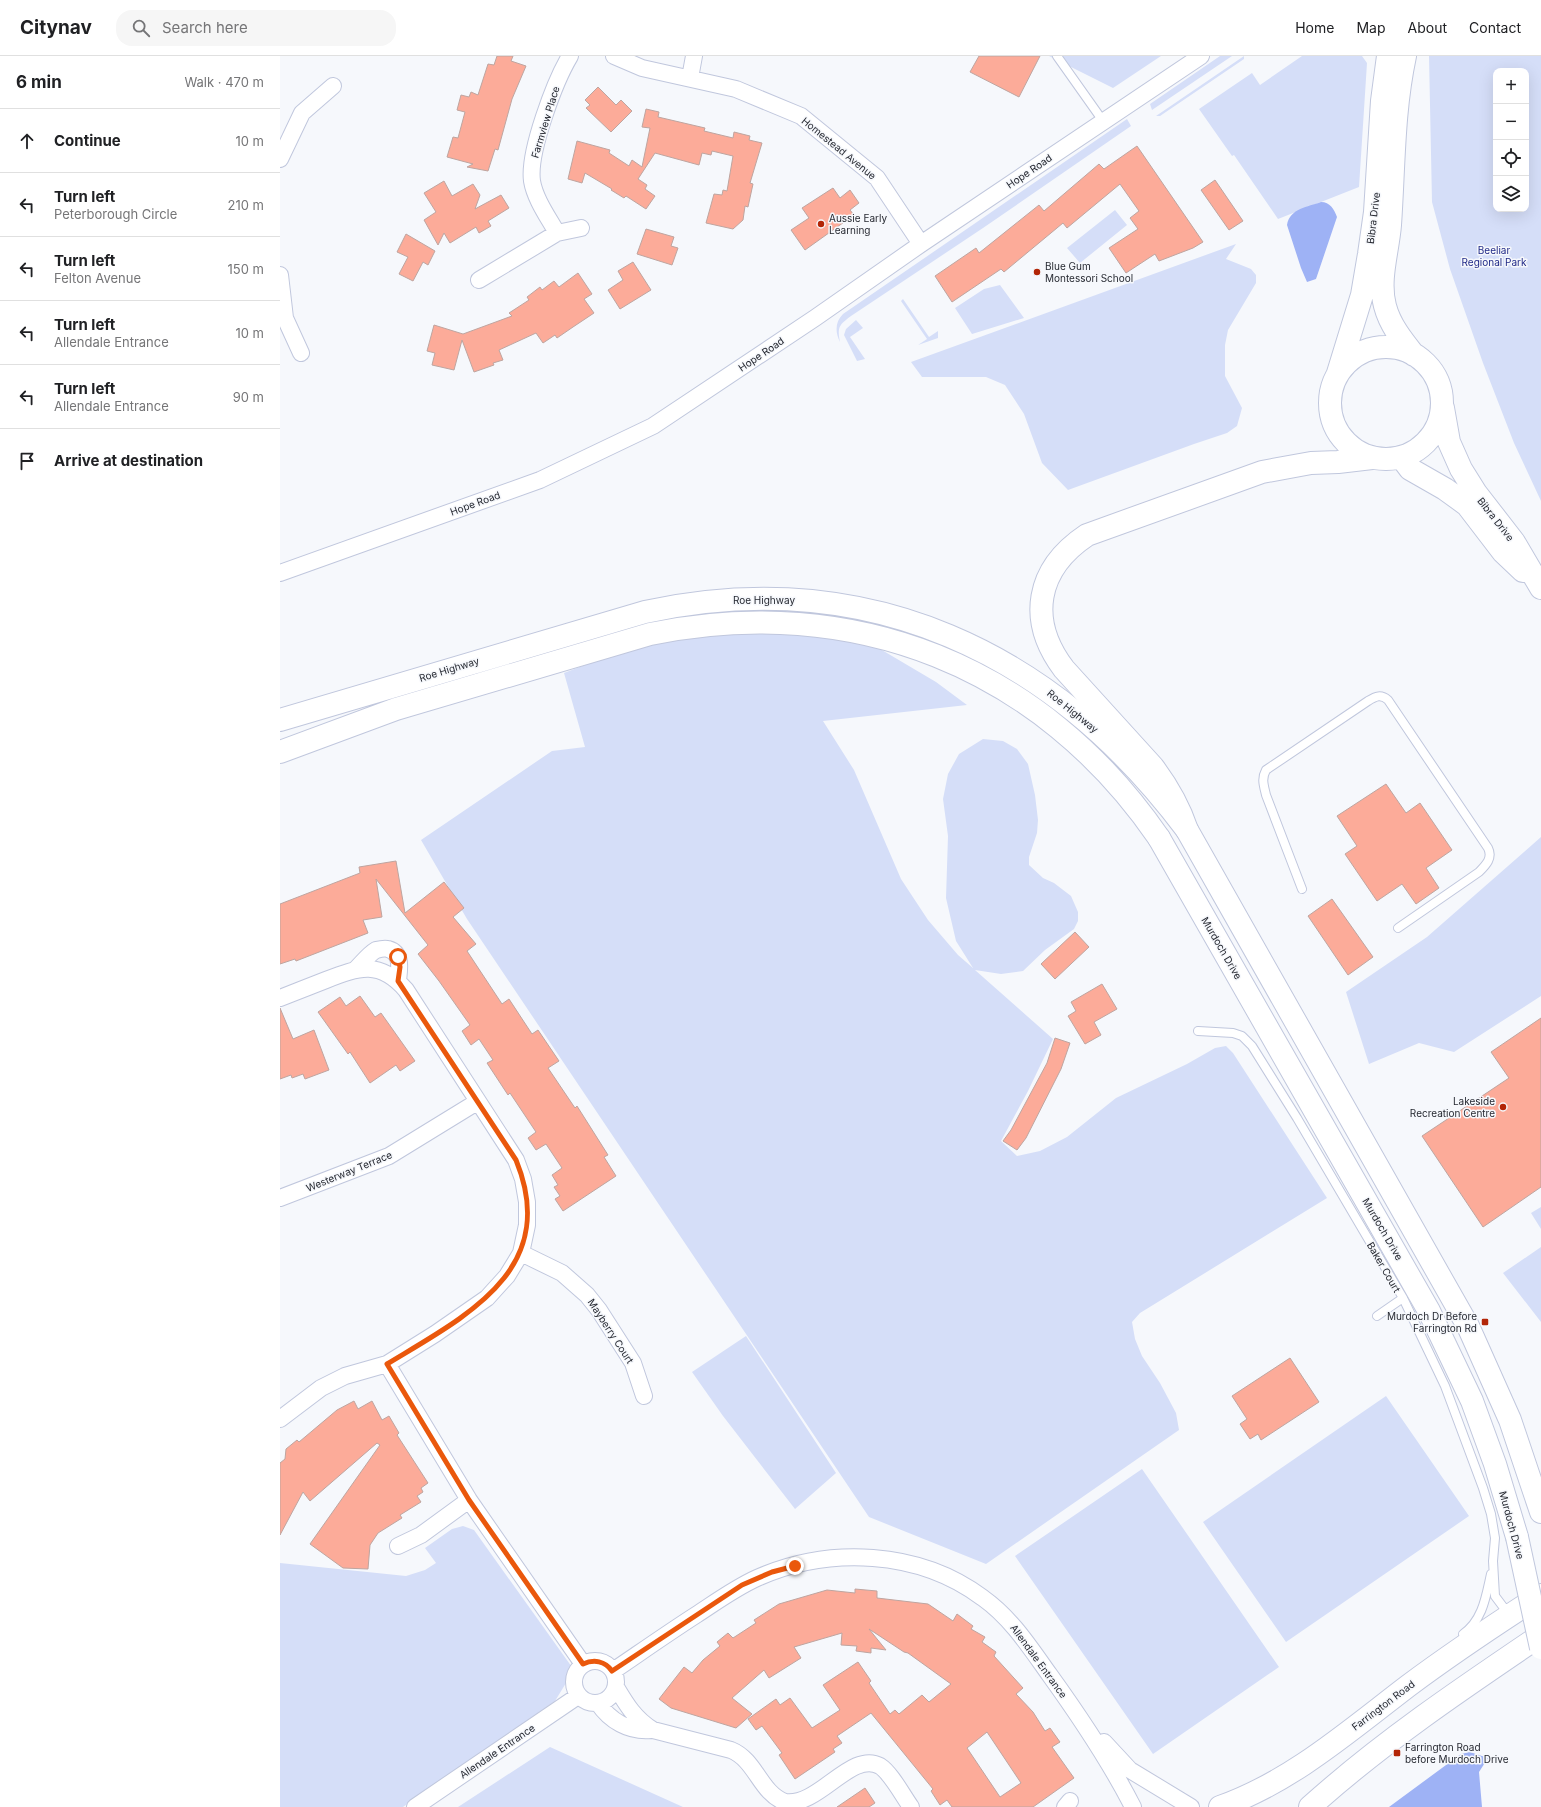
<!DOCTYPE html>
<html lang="en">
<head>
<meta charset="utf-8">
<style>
	:root { --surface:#fff; --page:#f6f6f6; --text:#202124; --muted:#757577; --line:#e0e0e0 }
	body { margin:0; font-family:Inter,sans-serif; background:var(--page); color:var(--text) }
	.controls { position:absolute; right:12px; top:12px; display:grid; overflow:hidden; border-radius:8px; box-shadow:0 4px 16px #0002 }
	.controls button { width:36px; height:36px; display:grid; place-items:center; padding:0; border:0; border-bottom:1px solid var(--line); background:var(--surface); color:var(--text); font:20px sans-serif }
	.stop { position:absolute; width:12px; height:12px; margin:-9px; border:3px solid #ea580c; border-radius:50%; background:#fff }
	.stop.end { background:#ea580c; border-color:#fff; box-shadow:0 1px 4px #0008 }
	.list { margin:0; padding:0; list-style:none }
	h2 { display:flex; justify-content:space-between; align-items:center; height:52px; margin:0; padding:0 16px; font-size:17px }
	h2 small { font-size:13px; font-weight:400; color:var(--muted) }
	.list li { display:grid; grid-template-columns:26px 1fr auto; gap:12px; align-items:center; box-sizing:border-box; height:64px; padding:0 16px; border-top:1px solid var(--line) }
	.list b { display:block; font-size:15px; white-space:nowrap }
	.list p { margin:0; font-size:13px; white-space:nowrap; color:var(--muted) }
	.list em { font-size:13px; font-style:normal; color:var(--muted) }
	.icon { flex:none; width:22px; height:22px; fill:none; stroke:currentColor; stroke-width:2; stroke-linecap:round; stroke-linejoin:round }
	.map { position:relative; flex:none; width:1261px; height:1751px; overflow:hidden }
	header { display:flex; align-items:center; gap:24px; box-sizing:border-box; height:56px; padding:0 20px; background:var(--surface); border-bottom:1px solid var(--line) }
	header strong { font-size:19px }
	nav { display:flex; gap:22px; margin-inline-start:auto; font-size:14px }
	.search { width:280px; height:36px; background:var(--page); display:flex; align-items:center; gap:10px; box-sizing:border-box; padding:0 14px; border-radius:16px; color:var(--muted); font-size:15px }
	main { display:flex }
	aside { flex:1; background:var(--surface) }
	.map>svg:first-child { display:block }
	.green { fill:#d5def8; fill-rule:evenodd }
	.water { fill:#9eb2f5 }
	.building { fill:#fcab99; stroke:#bea5a0; fill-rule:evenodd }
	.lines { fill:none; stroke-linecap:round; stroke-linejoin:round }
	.lane-casing { stroke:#c0c7dd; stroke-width:10 }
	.street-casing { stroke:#c0c7dd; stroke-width:18 }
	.secondary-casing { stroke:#c0c7dd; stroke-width:24 }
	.primary-casing { stroke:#c0c7dd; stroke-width:24 }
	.highway-casing { stroke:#c0c7dd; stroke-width:24 }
	.lane { stroke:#fff; stroke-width:8 }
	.street { stroke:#fff; stroke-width:16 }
	.secondary { stroke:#fff; stroke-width:22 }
	.primary { stroke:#fff; stroke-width:22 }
	.highway { stroke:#fff; stroke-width:22 }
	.primary-bridge-casing { stroke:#c0c7dd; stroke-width:24; stroke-linecap:butt }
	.primary-bridge { stroke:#fff; stroke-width:22 }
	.route { stroke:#ea580c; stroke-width:5 }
	.poi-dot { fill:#b22507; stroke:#f6f8fc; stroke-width:1.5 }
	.labels { text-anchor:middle; stroke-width:3; stroke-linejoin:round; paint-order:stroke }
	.street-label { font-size:10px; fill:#262931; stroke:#f6f8fc }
	.poi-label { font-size:10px; fill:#262931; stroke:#f6f8fc; text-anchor:start }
	.park-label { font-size:10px; fill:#202987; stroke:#f6f8fc }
</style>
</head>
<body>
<header>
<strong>Citynav</strong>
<div class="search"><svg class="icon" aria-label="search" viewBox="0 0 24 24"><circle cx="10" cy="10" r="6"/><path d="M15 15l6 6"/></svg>Search here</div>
<nav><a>Home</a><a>Map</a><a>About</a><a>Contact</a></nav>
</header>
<main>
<aside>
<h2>6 min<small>Walk · 470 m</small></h2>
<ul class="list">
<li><svg class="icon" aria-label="ahead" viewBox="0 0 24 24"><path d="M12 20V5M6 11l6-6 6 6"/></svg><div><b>Continue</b></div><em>10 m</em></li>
<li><svg class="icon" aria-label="left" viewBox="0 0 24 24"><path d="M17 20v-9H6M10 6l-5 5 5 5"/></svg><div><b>Turn left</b><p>Peterborough Circle</p></div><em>210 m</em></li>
<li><svg class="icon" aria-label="left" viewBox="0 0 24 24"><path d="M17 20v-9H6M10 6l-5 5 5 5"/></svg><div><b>Turn left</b><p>Felton Avenue</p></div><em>150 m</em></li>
<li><svg class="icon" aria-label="left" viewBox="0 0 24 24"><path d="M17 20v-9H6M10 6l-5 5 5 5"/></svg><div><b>Turn left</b><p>Allendale Entrance</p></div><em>10 m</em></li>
<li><svg class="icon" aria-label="left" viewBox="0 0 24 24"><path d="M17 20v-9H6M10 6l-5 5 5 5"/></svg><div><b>Turn left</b><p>Allendale Entrance</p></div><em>90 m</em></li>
<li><svg class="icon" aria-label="arrive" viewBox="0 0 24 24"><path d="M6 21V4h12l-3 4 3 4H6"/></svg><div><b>Arrive at destination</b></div></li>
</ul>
</aside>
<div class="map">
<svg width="1261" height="1751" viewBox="0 0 1261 1751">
	<rect width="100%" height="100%" fill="#f6f8fc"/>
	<!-- green -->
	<path class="green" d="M769 0H881L833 32Z
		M940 0H952L872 54 870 48Z
		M964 0V3L880 60H876Z
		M1022 0H1082L1087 7 1079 131 998 163 954 99 952 100 919 53 972 17 980 29Z
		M1149 0H1261V445L1234 387 1203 307 1170 213 1152 146ZM1216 15H1246V153H1216Z
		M847 63 851 70 703 172 571 260C559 269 557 271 560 286 555 276 555 266 563 258Z
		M835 154 847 169 800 207 787 192Z
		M956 188 946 203 971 213 976 219V227L948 274 945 289V320L962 352 957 370 947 377 914 388 788 434 762 407 744 358 725 329 706 321H642L631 306Z
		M720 229 744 262 692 278 675 252 704 233Z
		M623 243 649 281 658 275V282L638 289 647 283 621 245Z
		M576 264 583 272 570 281 585 303 577 305 564 279 566 273Z
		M515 576 590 587 656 626 687 649 543 665 574 714 621 823 648 864 678 899 693 912 676 885 666 842 668 780 663 743 668 718 679 698 703 683 723 685 737 693 748 708 755 739 758 764 757 777 749 801V809L763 822 774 827 791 840 798 856V865L794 873 765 894 743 915 721 918 695 914 773 983 748 1035 721 1085 737 1100 760 1095 787 1081 836 1042 907 1008 935 992 946 990 953 997 1047 1142 860 1257 852 1266 855 1283 862 1300 880 1327 896 1357 899 1374 706 1508 589 1461 187 863 141 784 272 695 305 691 284 617C333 598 386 582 438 577 464 575 490 576 515 576Z
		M1261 781V940L1174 996 1139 987 1089 1008 1066 936 1147 881Z
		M1261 1151V1173L1251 1157Z
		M1261 1191V1266L1223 1217Z
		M466 1280 556 1417 515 1453 443 1360 412 1316Z
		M1106 1340 1189 1460 1006 1586 923 1466Z
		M862 1413 999 1611 873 1698 735 1500Z
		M183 1470 194 1474 294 1614 275 1645 123 1751H0V1507L126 1520 145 1514 156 1507 145 1492 172 1473Z
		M270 1691 403 1751H178Z"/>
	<!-- water -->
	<path class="water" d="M1041 146C1050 146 1054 153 1057 161L1036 223 1027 226 1021 212 1007 169C1010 152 1028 151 1041 146Z
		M1190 1696 1208 1702 1199 1716 1202 1751H1109L1181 1698Z"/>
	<!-- building -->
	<path class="building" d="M217 0H233L231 5 246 10 232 43 218 94 215 93 208 115 187 111 193 108 167 101 173 81 178 82 185 56 177 54 181 39 189 41 191 36 198 39 208 8 214 9Z
		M699 0H760L739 41 690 16Z
		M318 31 336 49 341 44 352 55 331 76 306 52 310 49 305 44Z
		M366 53 379 56 378 61 425 72 424 75 453 82 454 76 470 80 469 84 482 87 470 127 473 128 468 151 465 150 463 164 453 173 426 167 434 138 442 139 443 134 447 135 453 100 432 95 431 99 422 97 419 109 375 97 358 123 367 129 365 133 375 140 366 153 346 140 344 142 331 134 332 133 305 117 302 127 288 123 297 85 330 94 329 97 349 110 352 104 362 111 370 72 362 71Z
		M857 90 923 186 913 192 879 205 875 198 846 217 829 192 858 173 850 162 859 155 840 128 787 172 783 167 724 216 721 213 672 246 655 220 696 192 699 197 759 149 764 155 819 108 824 113Z
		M935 124 963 165 949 174 921 134Z
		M164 125 172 140 193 128 200 139 195 153 221 139 229 152 208 165 211 170 199 177 196 171 170 187 164 177 158 189 144 164 156 156 144 137Z
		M553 132 560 142 570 134 579 147 570 154 574 159 525 194 511 174 529 162 522 152Z
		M366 173 394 181 391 190 398 192 392 209 357 198Z
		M126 178 155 195 148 209 143 206 133 225 119 218 128 201 117 196Z
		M353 206 371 234 340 253 328 234 343 224 338 215Z
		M298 217 312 238 304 243 314 257 293 271 277 282 275 279 263 287 256 277 219 294 223 304 213 307 214 309 194 316 182 284 174 314 152 309 155 297 147 295 154 269 183 278 232 260 229 257 249 244 247 241 260 231 262 234 274 225 279 231Z
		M1106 728 1126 757 1140 747 1172 794 1146 812 1159 832 1136 848 1122 828 1097 845 1065 798 1077 790 1057 760Z
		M116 805 125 857 164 826 184 852 173 861 196 888 187 895 222 948 229 943 252 978 258 974 279 1005 268 1012 295 1052 297 1050 328 1099 324 1101 336 1120 283 1155 275 1143 280 1140 274 1131 278 1129 272 1119 282 1112 266 1088 256 1094 248 1082 256 1076 230 1037 228 1039 207 1007 213 1004 199 983 191 989 182 975 190 969 159 925 138 898 148 889 96 823 102 861 83 864 88 877 16 905 15 903 0 908V848L80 817 79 811Z
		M1052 843 1093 901 1068 919 1028 860Z
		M795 876 809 891 775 923 761 908Z
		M822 928 837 953 814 966 821 979 805 988 788 960 796 955 791 946Z
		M80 940 95 961 101 957 135 1005 120 1015 116 1009 90 1027 70 996 68 998 38 956 60 941 66 950Z
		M0 952 13 983 34 974 49 1014 25 1023 23 1018 12 1022 11 1019 0 1023Z
		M1261 962V1131L1203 1171 1142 1080 1229 1022 1211 996Z
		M775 982 790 987 781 1013 746 1082 737 1094 723 1085 731 1074 767 1007Z
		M1010 1302 1039 1346 981 1384 978 1378 970 1383 960 1368 967 1363 952 1340Z
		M74 1345 78 1353 92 1345 102 1364 109 1360 119 1377 117 1379 148 1427 141 1432 143 1436 137 1440 141 1446 120 1459 122 1462 98 1477 90 1489 88 1513 63 1512 30 1488 100 1389 97 1387 30 1445 23 1436 0 1479V1407L5 1403 6 1393 17 1384 19 1386 57 1354Z
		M575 1533 597 1535V1542L648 1548 673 1565 677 1558 693 1570 691 1573 705 1581 702 1586 716 1596 714 1600 743 1632 736 1638 753 1656 765 1675 770 1672 780 1686 772 1691 794 1722 753 1751H672L667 1744 660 1749 651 1735 653 1733 591 1657 557 1680 562 1687 553 1693 555 1696 515 1723 499 1699 502 1697 482 1670 476 1674 468 1663 496 1643 500 1649 510 1642 532 1672 560 1654 543 1629 578 1606 591 1625 589 1627 610 1658 615 1654 619 1658 642 1639 649 1646 671 1628 628 1597 624 1596 589 1573 606 1594 591 1592V1597L576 1595 577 1590 561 1589 562 1577 514 1591 521 1602 489 1622 484 1614 452 1642 472 1658 456 1672 391 1652 379 1643 404 1611 412 1617 423 1604 440 1590 437 1586 448 1577 453 1582 476 1567 474 1564 499 1548 547 1534 575 1537ZM707 1676 741 1727 720 1741 687 1692Z
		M585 1732 595 1747 589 1751H557Z"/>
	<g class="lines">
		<defs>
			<path id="lane" d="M777 0 823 65
				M1022 833 986 739C984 730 981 723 986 714L1088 645C1096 640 1101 638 1108 644L1208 792C1213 802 1206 809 1199 816L1118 872
				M918 975 953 977 962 980 972 990 1017 1062 1123 1242 1165 1330 1203 1432 1211 1458 1215 1482 1213 1505 1215 1540 1224 1552H1233
				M1097 1260 1123 1242
				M1183 1578C1203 1564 1206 1540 1211 1518"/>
			<path id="street" d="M334 0 362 12 456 33 521 60 597 122 641 188
				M410 22 414 0
				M0 103 22 57 53 30
				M277 177C268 161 255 143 252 125 248 96 275 25 290 0
				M0 219 5 262 21 297
				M199 224 277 177 301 172
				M0 517 260 424 373 370 535 262 641 188 921 0
				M76 913C82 907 89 898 96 894 100 893 105 892 108 893 123 897 119 914 118 925
				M0 942C15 936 31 930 46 924 79 911 100 904 126 934L236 1104 243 1123 247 1146V1169L241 1197 227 1220 207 1242 155 1278 107 1308 65 1320 41 1332 0 1363
				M0 1142 109 1100 197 1046
				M241 1197 282 1217 307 1239 319 1254 353 1307 364 1340
				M107 1308 189 1444 303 1608
				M118 1490 141 1479 189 1444
				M294 1626a21 21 0 1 1 42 0a21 21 0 1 1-42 0Z
				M333 1615C361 1596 388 1577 416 1559 436 1546 455 1532 477 1522 549 1490 639 1494 703 1542 731 1562 749 1590 769 1618 800 1661 829 1704 853 1751
				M336 1631C346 1648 355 1663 373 1674L451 1694C476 1704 480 1737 505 1746 539 1751 571 1694 600 1710 611 1717 623 1740 631 1751
				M318 1647C330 1665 349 1676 371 1674
				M824 1686 850 1714 911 1751
				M135 1751 298 1640
				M785 1751 790 1745"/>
			<path id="secondary" d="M1125 0C1113 56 1114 112 1110 169 1108 195 1098 224 1105 250 1110 269 1122 284 1134 299
				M1050 347a56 56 0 1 1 112 0a56 56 0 1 1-112 0Z
				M1058 317 1082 239 1089 198 1095 156 1102 45 1108 0
				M1163 352 1169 386 1181 413 1196 437 1234 486 1261 532
				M1121 401 1130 413 1165 433 1187 449 1223 496 1243 515
				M940 1751C1011 1726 1069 1675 1128 1630 1171 1598 1216 1568 1261 1539
				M1030 1751C1101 1687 1181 1633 1261 1579"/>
			<path id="primary" d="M1092 402 1058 406 1031 407 982 416 807 479C756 513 747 564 784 613L873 711C888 731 899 750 907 774L1188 1270 1230 1364 1261 1456
				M879 782 1149 1255 1192 1345 1215 1408 1237 1481"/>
			<path id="highway" d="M0 664 365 556C587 508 773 595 907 774
				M0 696 116 653 370 578C573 536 761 610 879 782"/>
		</defs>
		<!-- lane casing -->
		<use href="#lane" class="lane-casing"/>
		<!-- street casing -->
		<use href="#street" class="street-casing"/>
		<!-- secondary casing -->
		<use href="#secondary" class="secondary-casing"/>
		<!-- primary casing -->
		<use href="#primary" class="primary-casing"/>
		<!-- highway casing -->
		<use href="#highway" class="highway-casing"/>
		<!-- lane -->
		<use href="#lane" class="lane"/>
		<!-- street -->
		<use href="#street" class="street"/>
		<!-- secondary -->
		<use href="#secondary" class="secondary"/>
		<!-- primary -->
		<use href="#primary" class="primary"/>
		<!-- highway -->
		<use href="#highway" class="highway"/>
		<defs>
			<path id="primary-bridge" d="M1237 1481 1261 1592"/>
		</defs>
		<!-- primary-bridge casing -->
		<use href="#primary-bridge" class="primary-bridge-casing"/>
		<!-- primary-bridge -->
		<use href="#primary-bridge" class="primary-bridge"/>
	</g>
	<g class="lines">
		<!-- route -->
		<path class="route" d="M118 901 120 911 118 925 236 1104C281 1214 186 1260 107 1308L189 1444 303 1608C314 1603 325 1605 332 1615L462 1529 492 1516 515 1510"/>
	</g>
	<!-- markers -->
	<g class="poi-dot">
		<circle cx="541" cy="168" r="4"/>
		<circle cx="757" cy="216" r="4"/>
		<circle cx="1223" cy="1051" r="4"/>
		<rect x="1201" y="1262" width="8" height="8" rx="2"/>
		<rect x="1113" y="1693" width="8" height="8" rx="2"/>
	</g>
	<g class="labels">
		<!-- street labels -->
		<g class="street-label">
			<text transform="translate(265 66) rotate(-73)" y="4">Farmview Place</text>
			<text transform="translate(559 92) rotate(39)" y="4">Homestead Avenue</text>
			<text transform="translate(749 115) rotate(-34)" y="4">Hope Road</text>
			<text transform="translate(1093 162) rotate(-83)" y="4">Bibra Drive</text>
			<text transform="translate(481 298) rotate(-34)" y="4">Hope Road</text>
			<text transform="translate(195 447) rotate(-20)" y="4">Hope Road</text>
			<text transform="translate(1216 463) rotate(52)" y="4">Bibra Drive</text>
			<text x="484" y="548">Roe Highway</text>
			<text transform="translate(169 613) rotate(-17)" y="4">Roe Highway</text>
			<text transform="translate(793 655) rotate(39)" y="4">Roe Highway</text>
			<text transform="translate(942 892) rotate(60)" y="4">Murdoch Drive</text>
			<text transform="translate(69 1115) rotate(-22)" y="4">Westerway Terrace</text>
			<text transform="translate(1103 1173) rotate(60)" y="4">Murdoch Drive</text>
			<text transform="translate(1104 1211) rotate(60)" y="4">Baker Court</text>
			<text transform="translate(331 1275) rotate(57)" y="4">Mayberry Court</text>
			<text transform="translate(1232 1469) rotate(75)" y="4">Murdoch Drive</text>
			<text transform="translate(759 1605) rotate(54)" y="4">Allendale Entrance</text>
			<text transform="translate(1103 1649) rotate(-37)" y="4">Farrington Road</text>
			<text transform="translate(217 1695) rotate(-34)" y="4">Allendale Entrance</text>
		</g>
		<!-- poi labels -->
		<g class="poi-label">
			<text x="549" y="166">Aussie Early<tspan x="549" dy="12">Learning</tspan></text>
			<text x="765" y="214">Blue Gum<tspan x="765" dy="12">Montessori School</tspan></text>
			<text x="1215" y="1049" text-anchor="end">Lakeside<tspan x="1215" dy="12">Recreation Centre</tspan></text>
			<text x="1197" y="1264" text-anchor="end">Murdoch Dr Before<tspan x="1197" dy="12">Farrington Rd</tspan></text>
			<text x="1125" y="1695">Farrington Road<tspan x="1125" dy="12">before Murdoch Drive</tspan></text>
		</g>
		<!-- park labels -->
		<g class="park-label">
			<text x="1214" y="198">Beeliar<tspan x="1214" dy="12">Regional Park</tspan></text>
		</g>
	</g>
</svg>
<div class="controls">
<button>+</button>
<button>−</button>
<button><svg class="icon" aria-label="locate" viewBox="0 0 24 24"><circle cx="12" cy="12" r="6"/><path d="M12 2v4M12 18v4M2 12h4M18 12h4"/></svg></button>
<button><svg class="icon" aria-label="layers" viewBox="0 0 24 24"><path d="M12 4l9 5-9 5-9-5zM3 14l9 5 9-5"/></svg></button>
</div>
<div class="stop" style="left:118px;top:901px"></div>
<div class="stop end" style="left:515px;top:1510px"></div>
</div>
</main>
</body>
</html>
